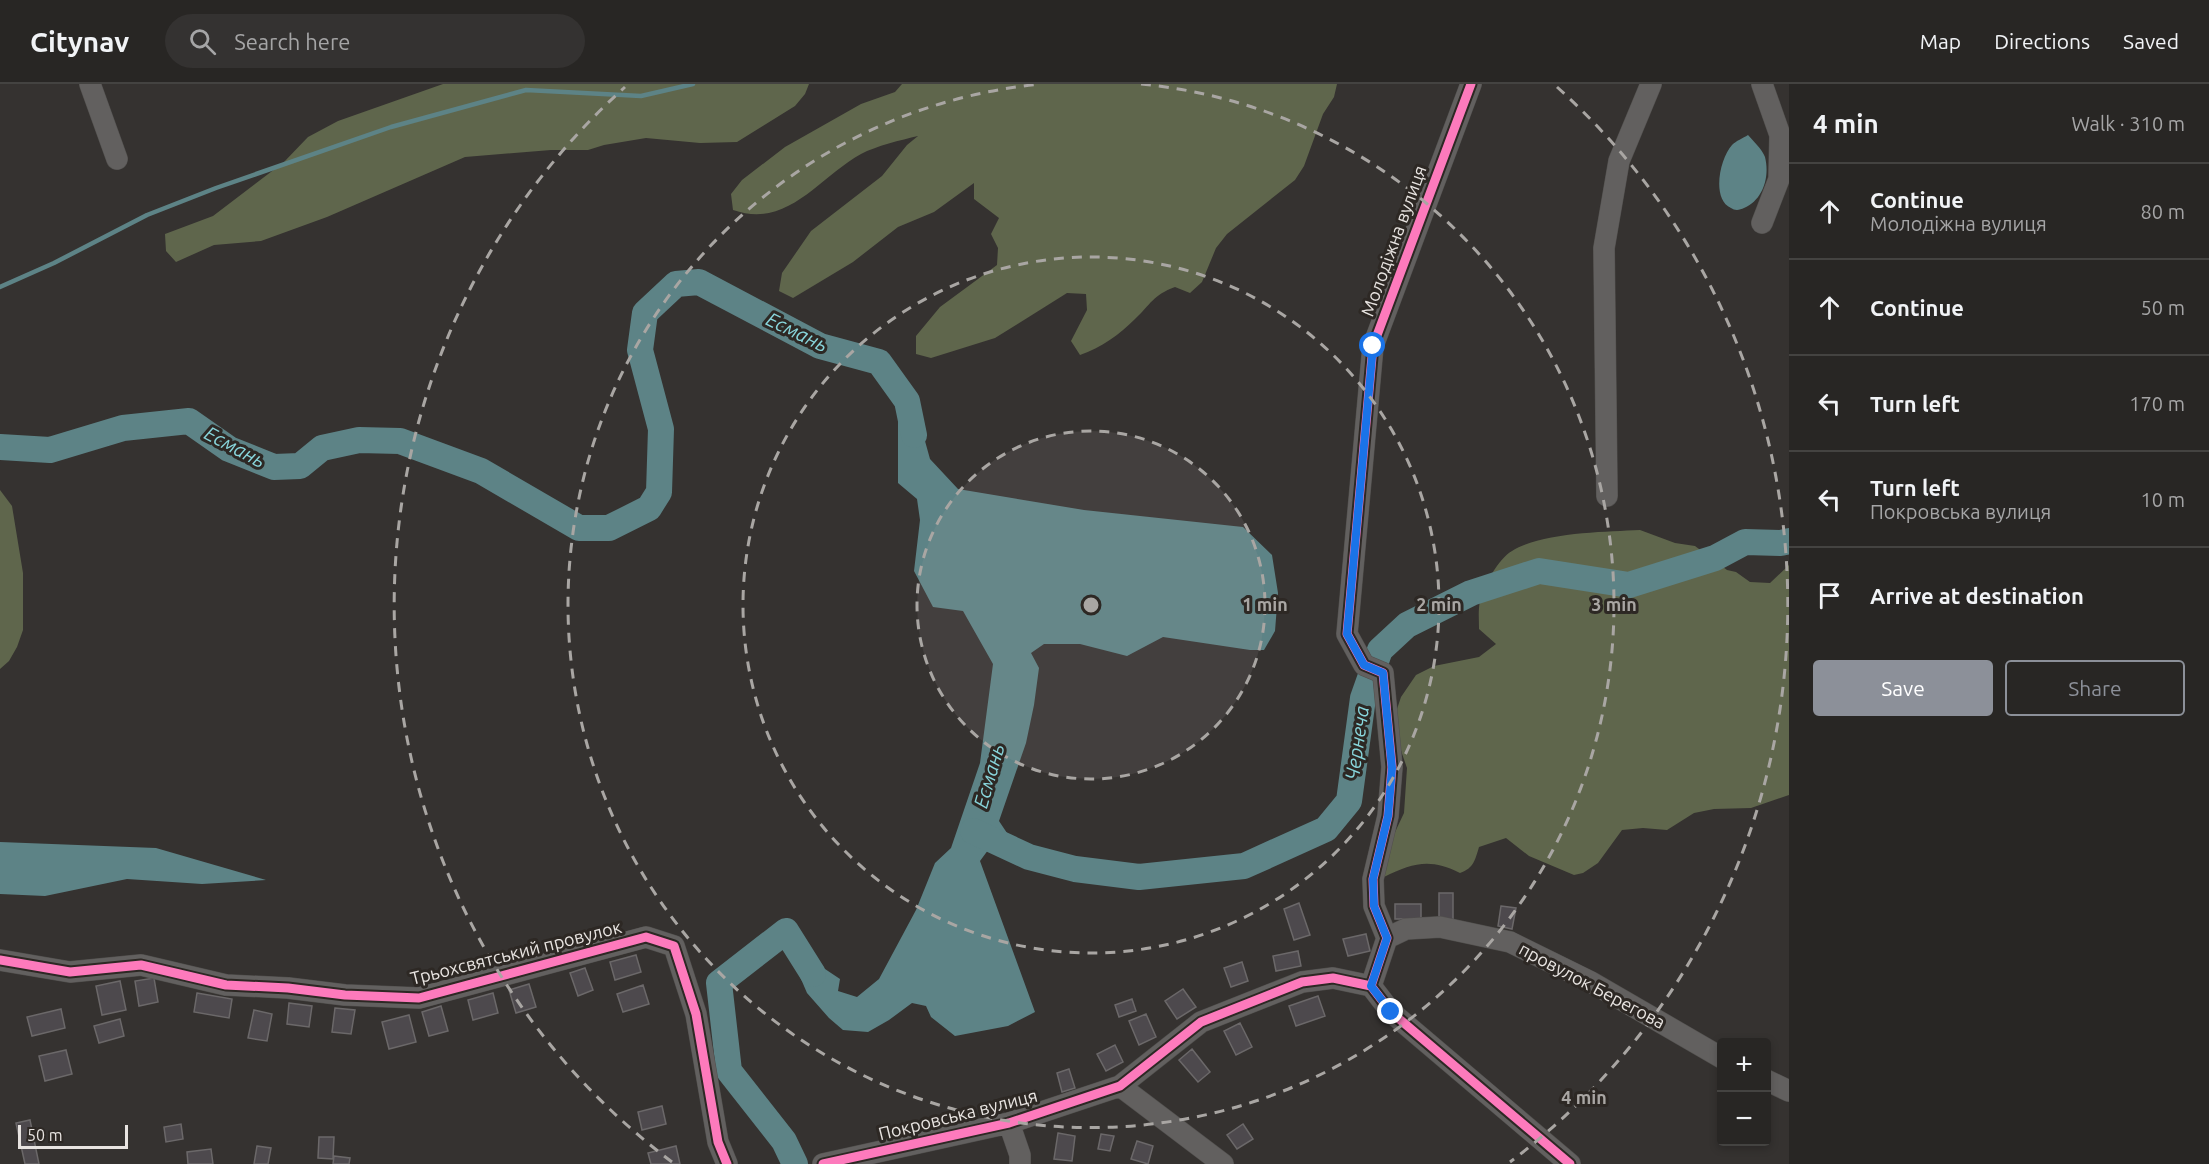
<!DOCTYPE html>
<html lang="en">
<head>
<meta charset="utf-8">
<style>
	:root { --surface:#282624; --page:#343231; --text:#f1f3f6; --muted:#a5a5a6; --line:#444341; --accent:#8c9099 }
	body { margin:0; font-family:Ubuntu,sans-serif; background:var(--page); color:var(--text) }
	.controls { position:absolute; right:18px; bottom:18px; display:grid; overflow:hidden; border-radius:6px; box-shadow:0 3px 9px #0003 }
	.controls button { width:54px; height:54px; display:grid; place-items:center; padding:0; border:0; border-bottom:2px solid var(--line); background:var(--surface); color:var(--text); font:30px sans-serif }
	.scale { position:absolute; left:18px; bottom:15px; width:110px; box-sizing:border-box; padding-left:6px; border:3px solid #e8e4e1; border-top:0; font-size:16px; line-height:21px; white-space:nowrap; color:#e8e4e1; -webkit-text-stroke:4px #2d2824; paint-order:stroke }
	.stop { position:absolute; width:18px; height:18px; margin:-14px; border:4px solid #1a73e8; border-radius:50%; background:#fff }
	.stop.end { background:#1a73e8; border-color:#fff; box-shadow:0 2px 6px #0008 }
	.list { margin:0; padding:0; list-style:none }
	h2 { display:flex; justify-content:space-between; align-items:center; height:78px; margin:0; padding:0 24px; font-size:26px }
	h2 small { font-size:20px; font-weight:400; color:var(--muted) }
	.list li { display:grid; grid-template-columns:39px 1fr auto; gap:18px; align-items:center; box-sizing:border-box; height:96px; padding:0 24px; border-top:2px solid var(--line) }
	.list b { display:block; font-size:22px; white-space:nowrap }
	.list p { margin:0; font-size:20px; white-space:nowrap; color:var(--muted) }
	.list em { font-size:20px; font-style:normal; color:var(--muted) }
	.actions { display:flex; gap:12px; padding:18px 24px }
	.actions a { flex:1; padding:14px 0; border:2px solid var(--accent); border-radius:6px; text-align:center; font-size:21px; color:var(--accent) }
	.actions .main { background:var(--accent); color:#fff }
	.icon { flex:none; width:33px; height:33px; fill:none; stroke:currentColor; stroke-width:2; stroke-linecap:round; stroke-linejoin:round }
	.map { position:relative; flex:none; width:1789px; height:1080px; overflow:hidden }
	header { display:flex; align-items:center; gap:36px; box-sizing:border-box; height:84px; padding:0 30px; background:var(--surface); border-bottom:2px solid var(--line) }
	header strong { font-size:28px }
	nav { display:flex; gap:33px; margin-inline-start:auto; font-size:21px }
	.search { width:420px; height:54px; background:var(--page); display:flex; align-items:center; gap:15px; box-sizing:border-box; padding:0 21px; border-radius:33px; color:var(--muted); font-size:22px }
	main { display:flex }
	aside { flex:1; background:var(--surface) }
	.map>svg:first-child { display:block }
	.forest { fill:#5f664c }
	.water { fill:#5d8386 }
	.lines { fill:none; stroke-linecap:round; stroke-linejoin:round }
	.stream { stroke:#5d8386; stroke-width:4.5 }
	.river { stroke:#5d8386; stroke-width:26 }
	.building { fill:#4d494d; stroke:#6b6869; stroke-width:1.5 }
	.minor-casing { stroke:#514f4d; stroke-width:22 }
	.minor { stroke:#62605f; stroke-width:21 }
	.cycleway-casing { stroke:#2d2824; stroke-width:13 }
	.cycleway { stroke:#fd7abc; stroke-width:9 }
	.route { stroke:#1a73e8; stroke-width:8 }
	.ring { fill:none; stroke:#a9a6a3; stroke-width:3; stroke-dasharray:10 8 }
	.labels { text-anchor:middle; stroke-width:6; stroke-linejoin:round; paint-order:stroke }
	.street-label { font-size:18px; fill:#e8e4e1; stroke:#2d2824 }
	.water-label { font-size:20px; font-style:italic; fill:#88d5db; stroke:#2d2824 }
	.centre { fill:#a9a6a3; stroke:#2d2824; stroke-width:3 }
	.ring-label { font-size:18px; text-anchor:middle; font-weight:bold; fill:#a9a6a3; stroke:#2d2824; stroke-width:6; stroke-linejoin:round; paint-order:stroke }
</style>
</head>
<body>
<header>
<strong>Citynav</strong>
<div class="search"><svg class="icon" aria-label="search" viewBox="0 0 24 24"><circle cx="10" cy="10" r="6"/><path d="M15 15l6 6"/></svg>Search here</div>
<nav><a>Map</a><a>Directions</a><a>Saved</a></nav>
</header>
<main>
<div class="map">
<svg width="1789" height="1080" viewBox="0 0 1789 1080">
	<rect width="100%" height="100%" fill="#353230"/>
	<!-- forest -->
	<path class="forest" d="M443 0H809L805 10 795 22 737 58 700 59 646 54 604 61 588 66H551L465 73 327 133 261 157 214 161 176 178 166 167 165 150 213 132 284 78 308 53 338 37Z
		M902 0H1337L1334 13 1323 30 1304 82 1295 96 1227 150 1216 164 1202 198 1190 209 1175 203C1153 211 1151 220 1135 235 1120 250 1101 264 1080 271L1071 257 1087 226 1086 210 1067 209 995 254 931 274 916 270V252L940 223 997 181 998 164 991 150 999 134 974 115V99L934 128 898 143 853 178 793 214 779 207 782 189 811 147 882 92 907 61 918 52C901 56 876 62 861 70 818 94 788 145 733 126L731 110 742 96 785 63 861 20 895 8Z
		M0 406 12 422 23 489V546L17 563 9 577 0 585Z
		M1640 446 1675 459 1695 462 1727 486 1736 488 1750 498 1770 499 1789 481V711L1751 724 1714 725 1694 729 1667 746 1643 744 1622 746 1598 779 1583 789 1574 791 1529 772 1506 754 1479 763C1475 776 1474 784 1460 789 1430 774 1413 779 1384 793L1380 780 1404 729 1407 684 1398 658 1395 631 1401 613 1416 591 1434 582 1479 573 1496 560 1479 545C1479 536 1478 526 1480 517 1483 502 1499 474 1512 467 1543 448 1604 448 1640 446Z"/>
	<!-- water -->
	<path class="water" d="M1748 51C1753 57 1762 65 1765 73 1770 93 1763 116 1744 124 1740 126 1735 127 1731 124 1711 115 1720 74 1732 61 1736 57 1743 54 1748 51Z
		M907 317 920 339 930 375 958 405 1084 426 1243 443 1272 471 1278 509 1275 547 1264 566H1250L1163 553 1127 572 1080 560H1044L1031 569 1039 584 1034 621 1026 659 999 737 1011 755 994 758 980 777 1035 928 1008 942 955 952 931 933 926 922 912 919 889 936 868 948 843 946 829 934 807 909 798 888 794 860 810 875 840 895 838 907 857 913 879 895 916 826 935 779 951 764 980 679 993 580 963 527 933 523 914 487 920 436 917 415 898 399V325Z
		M0 758 156 764 266 796 202 800 127 795 45 812 0 810Z"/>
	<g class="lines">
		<!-- stream -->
		<path class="stream" d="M0 203 54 179 147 131 216 104 391 43 526 6 641 12 693 0"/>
		<!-- river -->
		<path class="river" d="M0 363 50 366 123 344 189 337 229 365 274 383 300 382 322 364 359 356 400 357 481 387 579 444H609L649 424 659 408 661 345 640 266 645 229 676 200 699 198 820 262 879 278 907 317 914 351
			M973 747 1029 773 1075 785 1139 793 1244 782 1326 745 1349 717 1363 614 1380 566 1407 541 1471 509 1539 487 1629 501 1715 474 1745 458 1781 459 1789 457
			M795 1080 784 1057 729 987 719 899 786 847 813 890"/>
	</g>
	<!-- building -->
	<path class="building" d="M1439 809H1453V837H1439Z
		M1299 819 1310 851 1294 856 1284 825Z
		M1395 820H1421V835H1395Z
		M1501 822 1516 824 1512 845 1498 842Z
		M1366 850 1370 867 1348 872 1343 855Z
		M1298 867 1301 882 1276 887 1273 872Z
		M636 871 641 888 615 896 610 878Z
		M1242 878 1248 897 1231 903 1224 884Z
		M585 884 593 906 578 912 570 889Z
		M154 894 158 918 139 922 135 897Z
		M120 897 126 926 102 931 96 902Z
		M529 900 536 923 516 929 509 906Z
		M643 901 649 920 623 928 617 910Z
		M1183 905 1196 923 1177 935 1165 917Z
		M197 909 232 915 229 934 194 928Z
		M493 909 498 929 473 936 468 916Z
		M1318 912 1325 932 1296 942 1289 922Z
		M1132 915 1136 927 1119 933 1115 921Z
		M289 919 312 922 309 943 287 940Z
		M441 922 448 947 429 952 422 928Z
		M335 924 355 926 351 950 332 948Z
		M61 925 65 944 32 952 27 933Z
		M254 926 272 930 267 957 248 954Z
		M1146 930 1156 953 1139 961 1129 937Z
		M409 931 416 958 389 965 382 938Z
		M120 935 124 952 99 959 94 942Z
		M1240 939 1252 963 1236 971 1224 947Z
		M1115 961 1123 978 1106 987 1097 970Z
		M1192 965 1210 988 1198 998 1179 976Z
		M66 966 72 990 45 997 39 972Z
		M1069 985 1075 1004 1062 1008 1057 989Z
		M662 1022 666 1040 642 1046 638 1028Z
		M30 1036 39 1080H25L16 1039Z
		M181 1040 183 1055 166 1058 164 1043Z
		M1243 1040 1253 1055 1237 1065 1227 1051Z
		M1058 1049 1075 1052 1072 1077 1054 1075Z
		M1101 1050 1114 1052 1110 1067 1098 1065Z
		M319 1053H334L333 1075 318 1074Z
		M1137 1057 1153 1062 1148 1080 1131 1075Z
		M257 1062 271 1064 268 1080H254Z
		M676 1062 680 1080H651L648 1069Z
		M211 1065 213 1080H188L187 1068Z
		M334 1072 350 1074 349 1080H333Z"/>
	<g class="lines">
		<defs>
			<path id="minor" d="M90 0 117 75
				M1762 139 1779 95 1780 51 1762 0
				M1607 412 1604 164 1619 77 1651 0
				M1387 854 1406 845 1440 843 1510 858 1591 898 1722 974
				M0 876 70 888 141 881 226 901 288 904 345 911 419 914 646 853 674 862 696 930 718 1058 727 1080
				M1371 902 1387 854 1374 822 1373 795 1388 732 1392 683 1383 589 1364 581 1347 550 1373 262 1471 0
				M1766 996 1789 1007
				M1120 1002 1223 1080
				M1009 1039 1020 1071V1080
				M823 1080 1009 1039 1120 1002 1201 938 1302 898 1333 894 1371 902 1391 928 1570 1080"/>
		</defs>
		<!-- minor casing -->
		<use href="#minor" class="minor-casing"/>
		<!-- minor -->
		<use href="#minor" class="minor"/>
		<defs>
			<path id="cycleway" d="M0 876 70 888 141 881 226 901 288 904 345 911 419 914 646 853 674 862 696 930 718 1058 727 1080
				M1371 902 1387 854 1374 822 1373 795 1388 732 1392 683 1383 589 1364 581 1347 550 1373 262 1471 0
				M823 1080 1009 1039 1120 1002 1201 938 1302 898 1333 894 1371 902 1391 928 1570 1080"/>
		</defs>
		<!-- cycleway casing -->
		<use href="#cycleway" class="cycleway-casing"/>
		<!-- cycleway -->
		<use href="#cycleway" class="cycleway"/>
	</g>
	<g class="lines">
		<!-- route -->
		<path class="route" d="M1373 262 1347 550 1364 581 1383 589 1392 684 1388 732 1373 795 1374 822 1387 854 1371 902 1391 928"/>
	</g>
	<!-- distance rings -->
	<circle cx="1091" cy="521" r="174" fill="#a9a6a3" fill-opacity=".12"/>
	<g class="ring">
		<circle cx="1091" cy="521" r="174"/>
		<circle cx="1091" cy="521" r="348"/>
		<path d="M1141 0A523 523 0 1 1 1041 0"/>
		<path d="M672 1078A697 697 0 0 1 625 3M1557 3A697 697 0 0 1 1510 1078"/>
	</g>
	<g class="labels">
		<!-- street labels -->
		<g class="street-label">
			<text transform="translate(1394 157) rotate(-70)" y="6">Молодіжна вулиця</text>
			<text transform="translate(516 869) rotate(-14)" y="6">Трьохсвятський провулок</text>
			<text transform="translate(1592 902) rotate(28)" y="6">провулок Берегова</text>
			<text transform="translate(958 1031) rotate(-14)" y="6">Покровська вулиця</text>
		</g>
		<!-- water labels -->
		<g class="water-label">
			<text transform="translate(797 248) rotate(26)" y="7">Есмань</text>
			<text transform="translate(235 363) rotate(28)" y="7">Есмань</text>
			<text transform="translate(1357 659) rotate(-82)" y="7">Чернеча</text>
			<text transform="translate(989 692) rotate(-74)" y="7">Есмань</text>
		</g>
	</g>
	<circle cx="1091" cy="521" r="9" class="centre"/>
	<g class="ring-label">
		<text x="1265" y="527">1 min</text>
		<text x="1439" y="527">2 min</text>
		<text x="1614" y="527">3 min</text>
		<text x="1584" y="1020">4 min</text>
	</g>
</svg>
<div class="controls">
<button>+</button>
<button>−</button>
</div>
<div class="scale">50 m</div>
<div class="stop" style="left:1373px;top:262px"></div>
<div class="stop end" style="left:1391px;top:928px"></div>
</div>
<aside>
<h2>4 min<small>Walk · 310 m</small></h2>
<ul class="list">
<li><svg class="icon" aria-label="ahead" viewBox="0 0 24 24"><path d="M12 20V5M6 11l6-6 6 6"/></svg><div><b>Continue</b><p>Молодіжна вулиця</p></div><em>80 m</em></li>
<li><svg class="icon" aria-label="ahead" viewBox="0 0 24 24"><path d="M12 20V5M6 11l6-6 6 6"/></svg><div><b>Continue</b></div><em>50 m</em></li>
<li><svg class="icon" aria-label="left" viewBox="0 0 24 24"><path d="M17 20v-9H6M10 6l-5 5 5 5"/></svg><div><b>Turn left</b></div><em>170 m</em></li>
<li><svg class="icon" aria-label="left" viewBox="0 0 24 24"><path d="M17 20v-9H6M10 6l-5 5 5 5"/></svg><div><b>Turn left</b><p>Покровська вулиця</p></div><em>10 m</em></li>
<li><svg class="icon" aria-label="arrive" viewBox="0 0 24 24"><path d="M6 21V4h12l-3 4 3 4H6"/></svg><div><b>Arrive at destination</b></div></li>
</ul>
<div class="actions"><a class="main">Save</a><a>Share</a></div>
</aside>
</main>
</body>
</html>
